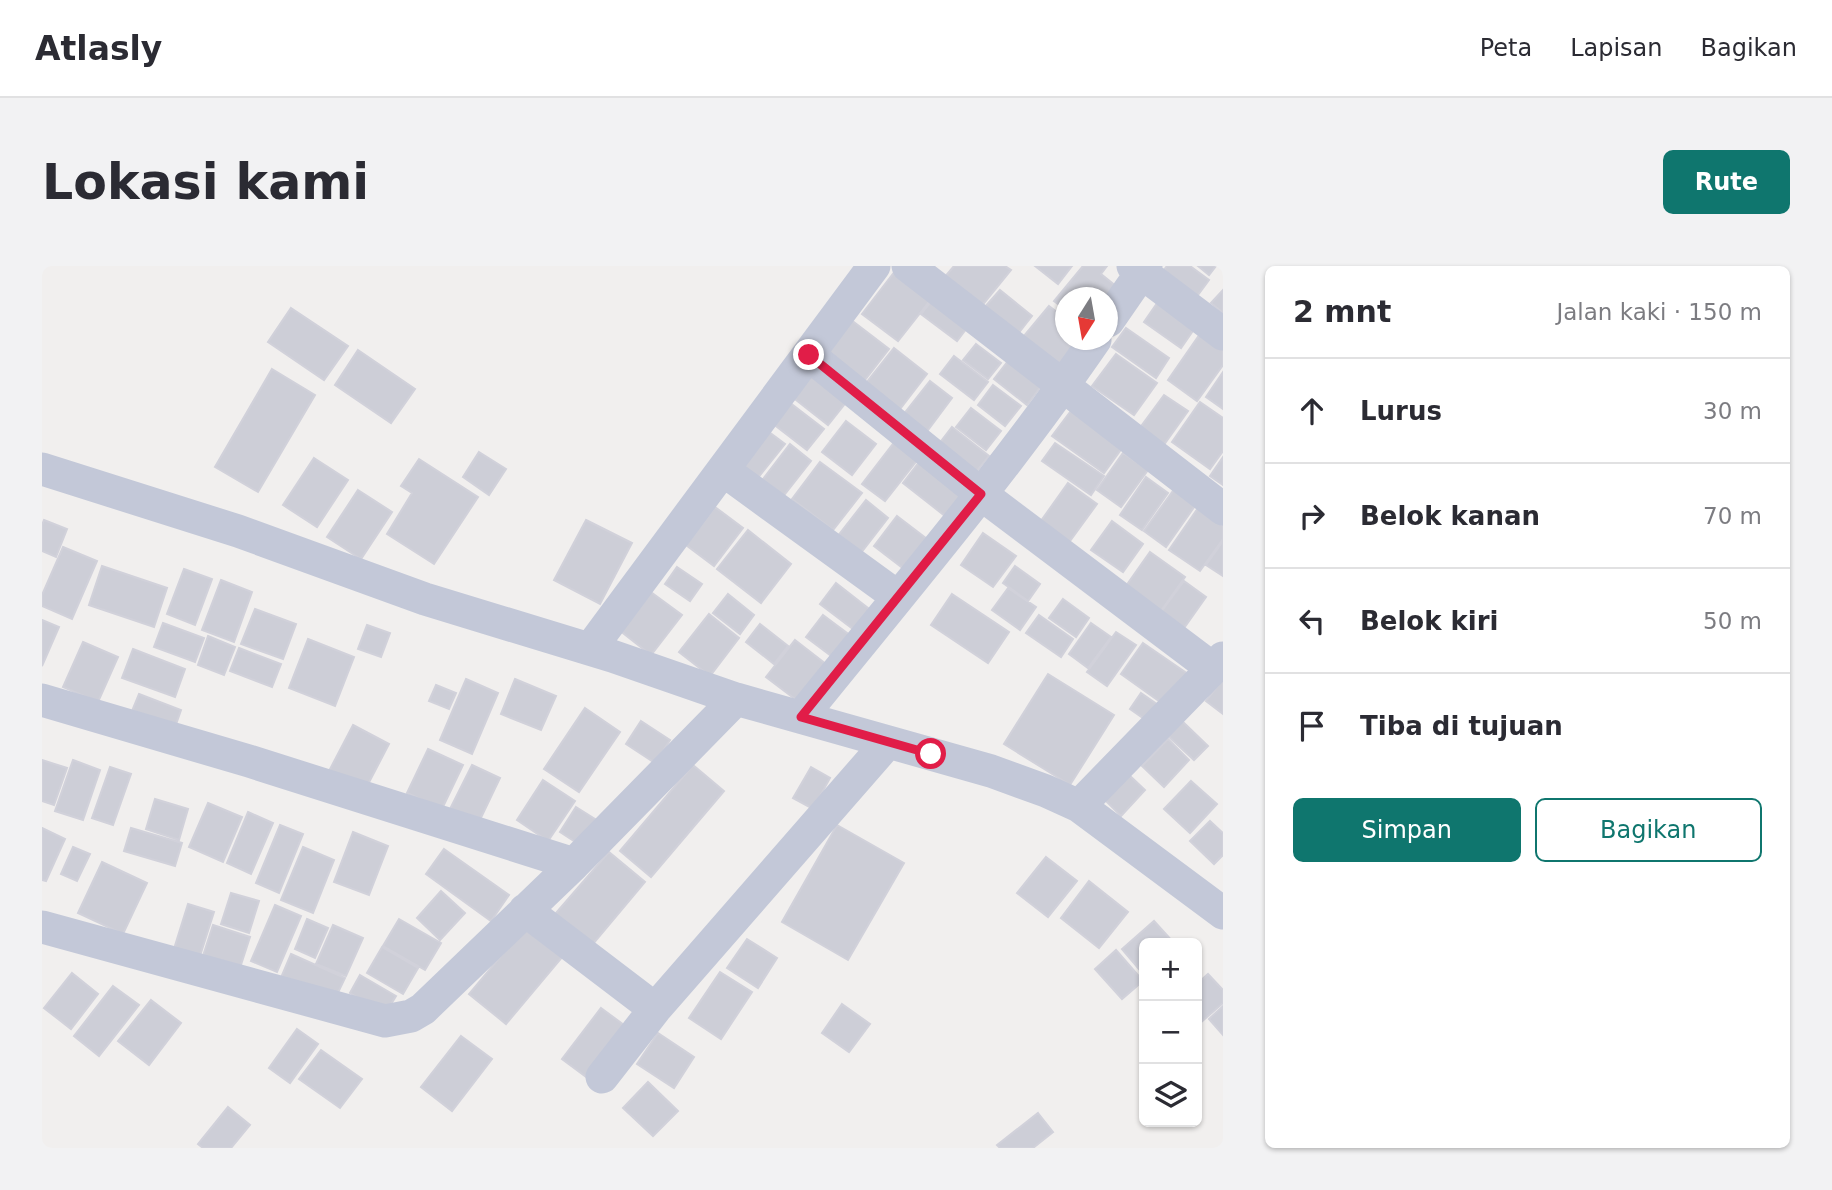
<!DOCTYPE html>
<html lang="id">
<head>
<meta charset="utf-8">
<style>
	:root { --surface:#fff; --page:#f2f2f3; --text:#2b2b33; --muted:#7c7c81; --line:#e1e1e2; --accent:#0f766e }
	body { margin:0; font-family:"DejaVu Sans",sans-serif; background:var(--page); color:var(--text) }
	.controls { position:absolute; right:21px; bottom:21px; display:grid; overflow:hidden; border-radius:10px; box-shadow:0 2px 5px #0004 }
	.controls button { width:63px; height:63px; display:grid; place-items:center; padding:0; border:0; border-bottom:2px solid var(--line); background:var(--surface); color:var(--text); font:35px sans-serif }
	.compass { position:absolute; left:1013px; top:21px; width:63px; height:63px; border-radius:50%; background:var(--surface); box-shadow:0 2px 5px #0004; rotate:191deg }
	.stop { position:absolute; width:21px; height:21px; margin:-16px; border:5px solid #e11d48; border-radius:50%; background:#fff }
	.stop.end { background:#e11d48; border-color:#fff; box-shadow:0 2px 7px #0008 }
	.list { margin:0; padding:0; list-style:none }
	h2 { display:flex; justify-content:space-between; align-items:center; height:91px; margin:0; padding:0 28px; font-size:30px }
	h2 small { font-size:23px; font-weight:400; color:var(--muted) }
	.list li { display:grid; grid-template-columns:46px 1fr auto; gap:21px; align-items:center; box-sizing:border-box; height:105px; padding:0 28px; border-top:2px solid var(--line) }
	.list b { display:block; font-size:26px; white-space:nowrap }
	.list em { font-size:23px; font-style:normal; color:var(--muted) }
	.actions { display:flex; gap:14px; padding:21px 28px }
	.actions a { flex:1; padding:16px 0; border:2px solid var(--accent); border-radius:10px; text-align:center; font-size:24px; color:var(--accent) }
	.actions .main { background:var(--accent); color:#fff }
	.icon { flex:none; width:38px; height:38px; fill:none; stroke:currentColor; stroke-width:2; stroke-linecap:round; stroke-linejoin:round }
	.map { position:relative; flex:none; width:1181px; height:882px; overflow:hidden; border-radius:10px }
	header { display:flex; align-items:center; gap:42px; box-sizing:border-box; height:98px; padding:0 35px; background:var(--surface); border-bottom:2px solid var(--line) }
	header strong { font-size:33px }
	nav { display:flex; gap:38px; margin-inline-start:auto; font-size:24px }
	.intro { display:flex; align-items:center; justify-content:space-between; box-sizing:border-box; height:168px; padding:0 42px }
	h1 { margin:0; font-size:49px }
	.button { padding:18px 32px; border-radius:10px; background:var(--accent); color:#fff; font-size:24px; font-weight:700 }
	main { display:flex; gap:42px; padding:0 42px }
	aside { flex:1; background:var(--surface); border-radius:10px; box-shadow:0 2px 5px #0004 }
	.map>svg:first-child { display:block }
	.building { fill:#cdced7; stroke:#d1d1da; stroke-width:2 }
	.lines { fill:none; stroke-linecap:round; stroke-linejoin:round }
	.street { stroke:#c3c8d8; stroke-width:33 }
	.route { stroke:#e11d48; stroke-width:9 }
</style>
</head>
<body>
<header>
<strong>Atlasly</strong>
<nav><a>Peta</a><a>Lapisan</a><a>Bagikan</a></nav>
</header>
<div class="intro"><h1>Lokasi kami</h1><a class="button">Rute</a></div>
<main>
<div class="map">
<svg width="1181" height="882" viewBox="0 0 1181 882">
	<rect width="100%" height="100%" fill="#f1efee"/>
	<!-- building -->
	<path class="building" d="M912 0H963L969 4 938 42 901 13Z
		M993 0H1030L1016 18Z
		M1041 0H1065L1059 8 1075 21 1066 32H1024V44L1012 35Z
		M1125 0H1148L1167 14 1150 37 1116 11Z
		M1156 0H1174L1167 9Z
		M854 4 890 32 856 75 820 48Z
		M958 24 990 50 975 69 942 42Z
		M1181 24V47L1169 37Z
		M896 27 931 54 915 75 879 48Z
		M1118 33 1155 59 1139 82 1102 56Z
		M1007 40 1024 53V74H1042L1018 101 981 71Z
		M249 42 306 80 282 114 226 76Z
		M804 50 847 83 819 119 776 86Z
		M1084 62 1127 92 1114 112 1070 81Z
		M1158 68 1181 84V99L1155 135 1126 114Z
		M934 78 959 97 946 113 921 94Z
		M852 82 885 108 858 143 824 117Z
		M316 84 373 123 349 157 293 119Z
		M1074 88 1115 117 1092 149 1050 120Z
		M912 90 946 116 932 134 898 108Z
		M970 90 1003 115 985 139 952 113Z
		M763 101 806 134 786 159 744 126Z
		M230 103 273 129 216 226 173 201Z
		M1181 106V143L1164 131Z
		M888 115 910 132 880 172 857 154Z
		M951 119 979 140 963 160 936 139Z
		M1122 129 1146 145 1121 180 1097 163Z
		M747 136 782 163 765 184 730 157Z
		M1158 136 1181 152V185L1168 203 1130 176Z
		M929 142 959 165 944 184 914 161Z
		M1031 142 1083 178 1062 207 1010 170Z
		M804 155 834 178 810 209 780 186Z
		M910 161 947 190 930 211 893 183Z
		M723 163 743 178 711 218 691 203Z
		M854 174 877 192 843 235 820 218Z
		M1013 177 1062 210 1049 229 1000 195Z
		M748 178 769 195 739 233 718 217Z
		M437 186 464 203 447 229 421 211Z
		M1081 187 1106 204 1079 241 1055 224Z
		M1181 191V219L1168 210Z
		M272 192 306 214 275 261 241 239Z
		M377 193 436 231 392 298 345 268 370 227 359 220Z
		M878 195 921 227 903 250 861 217Z
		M778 196 820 227 791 264 750 233Z
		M1104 211 1126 227 1100 264 1078 249Z
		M1026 217 1055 238 1025 279 996 259Z
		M1133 222 1155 237 1124 281 1102 265Z
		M316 224 350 246 319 293 285 271Z
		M824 234 846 252 818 288 795 271Z
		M673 241 701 262 672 300 644 279Z
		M1156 242 1181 260V273L1158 305 1127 284Z
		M855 250 885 273 862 303 832 280Z
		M2 254 25 263 14 291 0 285V259Z
		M544 254 590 277 558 338 512 314Z
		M1070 255 1101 278 1081 306 1049 284Z
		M706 264 749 298 719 337 675 303Z
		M941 267 974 290 951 321 919 299Z
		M1181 275V310L1164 299Z
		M21 281 55 295 30 353 0 340V329Z
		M1108 286 1143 311 1114 352 1079 327Z
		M60 300 125 322 112 361 47 339Z
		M973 300 998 318 986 335 961 317Z
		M635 301 660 318 648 335 623 318Z
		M142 303 170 313 153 359 125 348Z
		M179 314 210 326 192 376 160 364Z
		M1142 315 1164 331 1142 362 1119 346Z
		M794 317 831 346 815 366 778 338Z
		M602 321 640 349 609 389 572 360Z
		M966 322 994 341 978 364 950 344Z
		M686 328 712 349 698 368 671 347Z
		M910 328 967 366 946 397 889 359Z
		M1021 333 1047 352 1034 371 1007 352Z
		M213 343 254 358 241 393 199 378Z
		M667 348 697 372 668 410 637 386Z
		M781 349 813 373 796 395 764 371Z
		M997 349 1031 373 1019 391 984 367Z
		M0 354 17 361 0 400Z
		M121 357 162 372 153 396 112 381Z
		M1049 357 1069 371 1046 402 1027 388Z
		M718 358 746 380 732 398 704 376Z
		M325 359 348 367 339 391 316 383Z
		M1074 366 1094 379 1065 420 1045 406Z
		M166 370 193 381 182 409 156 399Z
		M266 373 312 391 293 440 247 422Z
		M753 374 789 402 761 439 724 411Z
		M41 376 76 391 56 436 21 421Z
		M1101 377 1146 408 1124 440 1079 408Z
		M197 382 239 398 230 421 188 405Z
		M91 383 143 403 133 431 80 412Z
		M1006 408 1072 449 1028 519 962 478Z
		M424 413 456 427 430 488 398 474Z
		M473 413 514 430 499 464 459 448Z
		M1181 413V448L1164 435Z
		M394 419 414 427 407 443 387 435Z
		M1099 427 1122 443 1111 459 1088 443Z
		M97 428 139 444 131 467 88 450Z
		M543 442 578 466 537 526 502 503Z
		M599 455 628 474 613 497 584 478Z
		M1140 455 1166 480 1152 494 1126 470Z
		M311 459 347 478 322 526 286 507Z
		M1126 473 1147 494 1122 521 1100 500Z
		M386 483 421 499 400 543 365 527Z
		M0 494 25 502 12 539 0 535Z
		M31 494 58 504 41 554 13 545Z
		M430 499 458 512 436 558 407 545Z
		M651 499 682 525 609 611 578 585Z
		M68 501 89 508 71 559 50 552Z
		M769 501 788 512 771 543 751 532Z
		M1086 508 1103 524 1079 550 1062 533Z
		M501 514 533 535 506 575 475 554Z
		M1149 515 1175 538 1148 567 1122 543Z
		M113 533 146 543 137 574 104 563Z
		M166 537 200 551 181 596 147 581Z
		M534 541 561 558 544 583 518 566Z
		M206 546 231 557 209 608 185 597Z
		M1168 555 1181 567V589L1172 598 1148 575Z
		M238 559 261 568 237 627 214 617Z
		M795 559 862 597 806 694 740 656Z
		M0 562 23 573 4 615 0 614Z
		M89 562 140 577 133 600 82 585Z
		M311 566 346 580 327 629 292 616Z
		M31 581 48 588 35 615 19 608Z
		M261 581 292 594 271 647 239 634Z
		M402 583 467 629 449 655 384 608Z
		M567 586 603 616 545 685 508 654Z
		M1004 591 1035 615 1006 651 975 627Z
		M60 596 105 617 81 668 36 647Z
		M1047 615 1086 646 1057 682 1019 652Z
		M399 625 423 647 398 674 375 652Z
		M189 627 217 635 207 667 179 658Z
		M146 638 172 646 157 693 131 686Z
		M233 639 259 650 235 706 209 695Z
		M265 653 286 662 273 692 253 683Z
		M357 653 399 677 383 704 341 680Z
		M1112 655 1132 677H1102V709L1080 683Z
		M171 659 208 671 197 705 160 693Z
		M291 659 321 672 304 710 274 698Z
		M485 659 522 689 464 758 427 728Z
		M705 673 735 692 716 722 685 702Z
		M340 681 376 702 361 728 325 707Z
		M1074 684 1101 715 1080 733 1053 703Z
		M249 688 303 712 291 737 238 714Z
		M678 706 710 726 679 773 647 752Z
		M30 707 56 728 29 763 2 742Z
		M1166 708 1181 724V737L1157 758 1155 755V718Z
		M318 709 354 730 343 748 308 727Z
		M71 720 97 739 57 790 32 770Z
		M109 734 139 757 107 799 76 775Z
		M800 738 828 758 807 786 780 767Z
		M1181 740V769L1167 753Z
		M559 742 586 762 547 813 520 793Z
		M255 763 276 778 248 817 227 802Z
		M616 767 652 791 632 822 595 798Z
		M419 770 450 793 410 845 379 821Z
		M279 784 320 813 298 842 257 813Z
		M606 816 636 845 611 870 581 842Z
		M186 841 208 859 189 882H161L156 878Z
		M996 847 1011 866 991 882H958L955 879Z"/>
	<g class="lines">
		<!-- street -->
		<path class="street" d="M866 0 1181 243
			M1091 0 1181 68
			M1066 55 1104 0
			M767 89 939 228 1170 402
			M0 203 196 265 383 333 570 390 694 433 949 505 1004 525 1037 540 1181 647
			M681 204 856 331
			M548 383 832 0
			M0 434 207 495 532 598
			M759 451C859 327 963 205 1053 74
			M1037 540 1181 392
			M483 644 613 743
			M0 661 343 755 369 750 381 743 532 598 694 433
			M560 811 613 743 846 476"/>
	</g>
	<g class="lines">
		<!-- route -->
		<path class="route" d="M767 89 939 228 759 451 889 488"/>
	</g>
</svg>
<div class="controls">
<button>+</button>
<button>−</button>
<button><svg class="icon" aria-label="layers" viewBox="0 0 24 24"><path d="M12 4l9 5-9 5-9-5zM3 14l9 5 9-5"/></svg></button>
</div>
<svg class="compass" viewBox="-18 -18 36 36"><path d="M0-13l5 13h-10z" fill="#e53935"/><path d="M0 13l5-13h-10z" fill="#7c7c81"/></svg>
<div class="stop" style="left:889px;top:488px"></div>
<div class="stop end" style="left:767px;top:89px"></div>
</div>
<aside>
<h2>2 mnt<small>Jalan kaki · 150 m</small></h2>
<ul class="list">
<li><svg class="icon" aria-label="ahead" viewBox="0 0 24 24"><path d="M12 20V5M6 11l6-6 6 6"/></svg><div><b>Lurus</b></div><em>30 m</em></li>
<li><svg class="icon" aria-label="right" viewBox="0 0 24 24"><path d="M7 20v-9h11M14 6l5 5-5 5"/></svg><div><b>Belok kanan</b></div><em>70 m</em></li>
<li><svg class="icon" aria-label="left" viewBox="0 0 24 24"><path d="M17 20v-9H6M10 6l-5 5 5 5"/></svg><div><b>Belok kiri</b></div><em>50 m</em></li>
<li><svg class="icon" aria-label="arrive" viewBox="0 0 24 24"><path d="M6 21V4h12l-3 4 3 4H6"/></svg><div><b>Tiba di tujuan</b></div></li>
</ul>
<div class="actions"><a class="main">Simpan</a><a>Bagikan</a></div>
</aside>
</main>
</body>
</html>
